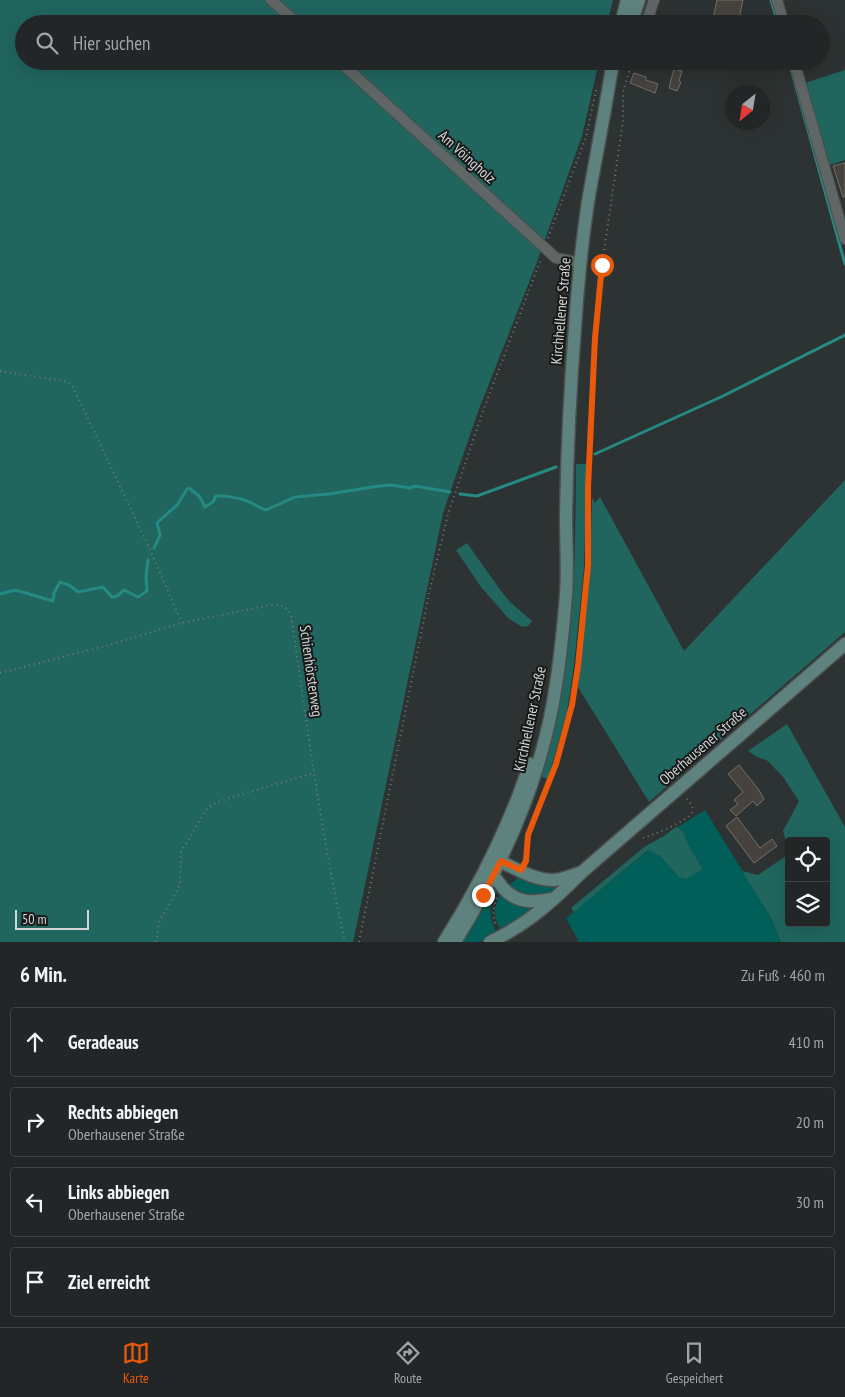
<!DOCTYPE html>
<html lang="de">
<head>
<meta charset="utf-8">
<style>
	:root { --surface:#222626; --page:#2a2e2e; --text:#f1f3f6; --muted:#a2a5a7; --line:#3f4343; --accent:#ea580c }
	body { margin:0; font-family:"PT Sans Narrow",sans-serif; background:var(--page); color:var(--text) }
	.controls { position:absolute; right:15px; bottom:15px; display:grid; overflow:hidden; border-radius:5px; box-shadow:0 5px 20px #0002 }
	.controls button { width:45px; height:45px; display:grid; place-items:center; padding:0; border:0; border-bottom:1px solid var(--line); background:var(--surface); color:var(--text); font:25px sans-serif }
	.compass { position:absolute; left:725px; top:85px; width:45px; height:45px; border-radius:50%; background:var(--surface); box-shadow:0 5px 20px #0002; rotate:210deg }
	.scale { position:absolute; left:15px; bottom:12px; width:74px; box-sizing:border-box; padding-left:5px; border:2px solid #d2d5d5; border-top:0; font-size:14px; line-height:18px; white-space:nowrap; color:#d2d5d5; -webkit-text-stroke:4px #181a1a; paint-order:stroke }
	.stop { position:absolute; width:15px; height:15px; margin:-11px; border:4px solid #ea580c; border-radius:50%; background:#fff }
	.stop.end { background:#ea580c; border-color:#fff; box-shadow:0 1px 5px #0008 }
	.list { margin:0; padding:0; list-style:none }
	h2 { display:flex; justify-content:space-between; align-items:center; height:65px; margin:0; padding:0 20px; font-size:21px }
	h2 small { font-size:16px; font-weight:400; color:var(--muted) }
	.list li { display:grid; grid-template-columns:32px 1fr auto; gap:15px; align-items:center; box-sizing:border-box; height:70px; margin:0 10px 10px; padding:0 10px; border:1px solid var(--line); border-radius:5px }
	.list b { display:block; font-size:19px; white-space:nowrap }
	.list p { margin:0; font-size:16px; white-space:nowrap; color:var(--muted) }
	.list em { font-size:16px; font-style:normal; color:var(--muted) }
	.icon { flex:none; width:28px; height:28px; fill:none; stroke:currentColor; stroke-width:2; stroke-linecap:round; stroke-linejoin:round }
	.map { position:relative; flex:none; width:845px; height:942px; overflow:hidden }
	.search { position:absolute; background:var(--surface); box-shadow:0 5px 20px #0002; left:15px; right:15px; top:15px; height:55px; display:flex; align-items:center; gap:12px; box-sizing:border-box; padding:0 18px; border-radius:28px; color:var(--muted); font-size:19px }
	.sheet { height:385px; background:var(--surface) }
	nav { display:flex; justify-content:space-around; align-items:center; box-sizing:border-box; height:70px; border-top:1px solid var(--line); background:var(--surface); font-size:14px; color:var(--muted) }
	nav a { display:grid; justify-items:center; gap:2px }
	nav .on { color:var(--accent) }
	.map>svg:first-child { display:block }
	.green { fill:#005f59 }
	.forest { fill:#21655f }
	.lines { fill:none; stroke-linecap:round; stroke-linejoin:round }
	.stream { stroke:#248a82; stroke-width:3 }
	.building { fill:#46433f; stroke:#736f6b }
	.street-casing { stroke:#4b4f4e; stroke-width:12 }
	.secondary-casing { stroke:#4b4f4e; stroke-width:15 }
	.path { stroke:#767b7a; stroke-width:2; stroke-dasharray:1 4; stroke-linecap:butt }
	.street { stroke:#606665; stroke-width:10 }
	.secondary { stroke:#5e837f; stroke-width:12 }
	.route { stroke:#ea580c; stroke-width:6 }
	.labels { text-anchor:middle; stroke-width:4; stroke-linejoin:round; paint-order:stroke }
	.street-label { font-size:15px; fill:#d2d5d5; stroke:#181a1a }
</style>
</head>
<body>
<div class="map">
<svg width="845" height="942" viewBox="0 0 845 942">
	<rect width="100%" height="100%" fill="#2d3332"/>
	<!-- green -->
	<path class="green" d="M705 810 770 916 781 942H579L566 918 649 850 660 856 679 877 703 869 689 846 683 832 678 827Z
		M520 876 534 884 558 885 559 889 547 895 524 896 507 887Z
		M495 886 498 890C487 905 490 917 496 933L479 942H462Z
		M501 893 539 906 501 931C493 915 493 909 501 893Z"/>
	<!-- forest -->
	<path class="forest" d="M0 0H613L607 24H24V61H599L582 136 537 262 479 409 443 513 353 942H0Z
		M845 70V160L830 165 805 83Z
		M576 464H587L584 568 574 665 567 712 548 779 541 777C549 748 556 718 562 688 576 617 575 537 576 464Z
		M845 480V632L649 802 578 687 590 565 592 498 595 503 600 497 684 651Z
		M467 543 501 591 510 602 532 621 528 626 522 627 508 618 481 587 456 550Z
		M787 724 845 827V942H781L770 916 742 871 758 875 789 854V923H826V841H789V851L783 831 799 801 783 777 768 761 757 757 748 751Z
		M678 827 683 832 689 846 703 869 686 879 679 877 660 856 648 850 574 912 571 908 643 848C650 843 657 840 664 836 670 832 671 829 678 827Z"/>
	<g class="lines">
		<!-- stream -->
		<path class="stream" d="M771 0 778 24
			M789 61 845 264
			M595 454 723 396 845 335
			M460 494 477 496 556 467
			M154 548 160 535 157 523 178 504 187 489 189 488 199 496 205 507 213 502 216 496C222 495 238 498 244 500 252 502 259 508 266 510L295 497 329 494 379 486 391 485 410 488 415 486 450 492
			M0 594 15 590 53 601 54 593 60 582 69 585 78 592 103 587 112 597 117 596 124 590 138 597 147 591 146 576 148 560"/>
	</g>
	<!-- building -->
	<path class="building" d="M717 0H743L738 23 728 21V24H712Z
		M674 69 682 71 679 81 681 82 677 91 669 88Z
		M634 73 646 77V80L658 84 655 93 630 83Z
		M845 163V197H843L833 166Z
		M739 765 759 790 764 799 757 806 753 801 736 816 730 810 738 804 734 800 743 792 728 774Z
		M737 817 760 848 772 839 777 846 754 863 726 826Z"/>
	<g class="lines">
		<defs>
			<path id="street" d="M271 0 298 24
				M777 0 784 24
				M646 24 654 0
				M339 61 556 258 581 263
				M794 61 845 239"/>
			<path id="secondary" d="M621 24 627 0
				M631 24 639 0
				M494 858C513 867 534 881 555 880 563 879 571 876 579 873
				M490 872C495 877 498 882 503 888 517 904 535 903 555 898
				M444 942C473 896 498 848 518 797 522 786 526 775 530 764
				M455 942C500 869 536 792 552 708 559 671 563 633 566 595 568 569 566 543 566 518 567 454 570 390 575 327 578 283 582 239 589 196 597 151 606 106 613 61
				M490 942C528 924 553 901 582 872L845 644"/>
		</defs>
		<!-- street casing -->
		<use href="#street" class="street-casing"/>
		<!-- secondary casing -->
		<use href="#secondary" class="secondary-casing"/>
		<!-- path -->
		<path class="path" d="M548 238 586 137 597 86
			M592 264 602 265
			M0 371 63 381 69 383 73 387 147 543 182 623
			M0 673 109 645 182 623 271 605C281 604 286 606 291 615 307 724 321 834 345 942
			M643 838C653 835 687 822 692 812 694 807 690 802 687 799
			M526 861 528 835 556 764 571 705 578 666 588 565V487L595 338 602 265 623 121V92L630 68 636 61
			M497 898C493 908 492 917 497 927
			M156 942 159 923 163 915 177 891 180 884 181 852 206 810 213 804 229 798 314 773
			M359 942 430 589 448 514 483 411 541 259"/>
		<!-- street -->
		<use href="#street" class="street"/>
		<!-- secondary -->
		<use href="#secondary" class="secondary"/>
	</g>
	<g class="lines">
		<!-- route -->
		<path class="route" d="M483 895 501 861 521 870 526 861 528 835 556 764 572 705 578 666 588 565V487L595 338 602 265"/>
	</g>
	<g class="labels">
		<!-- street labels -->
		<g class="street-label">
			<text transform="translate(467 157) rotate(42)" y="5">Am Vöingholz</text>
			<text transform="translate(561 311) rotate(-85)" y="5">Kirchhellener Straße</text>
			<text transform="translate(311 671) rotate(82)" y="5">Schienhörsterweg</text>
			<text transform="translate(530 719) rotate(-78)" y="5">Kirchhellener Straße</text>
			<text transform="translate(703 746) rotate(-41)" y="5">Oberhausener Straße</text>
		</g>
	</g>
</svg>
<div class="controls">
<button><svg class="icon" aria-label="locate" viewBox="0 0 24 24"><circle cx="12" cy="12" r="6"/><path d="M12 2v4M12 18v4M2 12h4M18 12h4"/></svg></button>
<button><svg class="icon" aria-label="layers" viewBox="0 0 24 24"><path d="M12 4l9 5-9 5-9-5zM3 14l9 5 9-5"/></svg></button>
</div>
<svg class="compass" viewBox="-18 -18 36 36"><path d="M0-13l5 13h-10z" fill="#e53935"/><path d="M0 13l5-13h-10z" fill="#a2a5a7"/></svg>
<div class="scale">50 m</div>
<div class="stop" style="left:602px;top:265px"></div>
<div class="stop end" style="left:483px;top:895px"></div>
<div class="search"><svg class="icon" aria-label="search" viewBox="0 0 24 24"><circle cx="10" cy="10" r="6"/><path d="M15 15l6 6"/></svg>Hier suchen</div>
</div>
<section class="sheet">
<h2>6 Min.<small>Zu Fuß · 460 m</small></h2>
<ul class="list">
<li><svg class="icon" aria-label="ahead" viewBox="0 0 24 24"><path d="M12 20V5M6 11l6-6 6 6"/></svg><div><b>Geradeaus</b></div><em>410 m</em></li>
<li><svg class="icon" aria-label="right" viewBox="0 0 24 24"><path d="M7 20v-9h11M14 6l5 5-5 5"/></svg><div><b>Rechts abbiegen</b><p>Oberhausener Straße</p></div><em>20 m</em></li>
<li><svg class="icon" aria-label="left" viewBox="0 0 24 24"><path d="M17 20v-9H6M10 6l-5 5 5 5"/></svg><div><b>Links abbiegen</b><p>Oberhausener Straße</p></div><em>30 m</em></li>
<li><svg class="icon" aria-label="arrive" viewBox="0 0 24 24"><path d="M6 21V4h12l-3 4 3 4H6"/></svg><div><b>Ziel erreicht</b></div></li>
</ul>
</section>
<nav>
<a class="on"><svg class="icon" aria-label="map" viewBox="0 0 24 24"><path d="M3 6l6-2 6 2 6-2v14l-6 2-6-2-6 2zM9 4v14M15 6v14"/></svg>Karte</a>
<a><svg class="icon" aria-label="directions" viewBox="0 0 24 24"><path d="M12 3l9 9-9 9-9-9zM9 14v-3h6M13 9l2 2-2 2"/></svg>Route</a>
<a><svg class="icon" aria-label="saved" viewBox="0 0 24 24"><path d="M7 4h10v16l-5-4-5 4z"/></svg>Gespeichert</a>
</nav>
</body>
</html>
